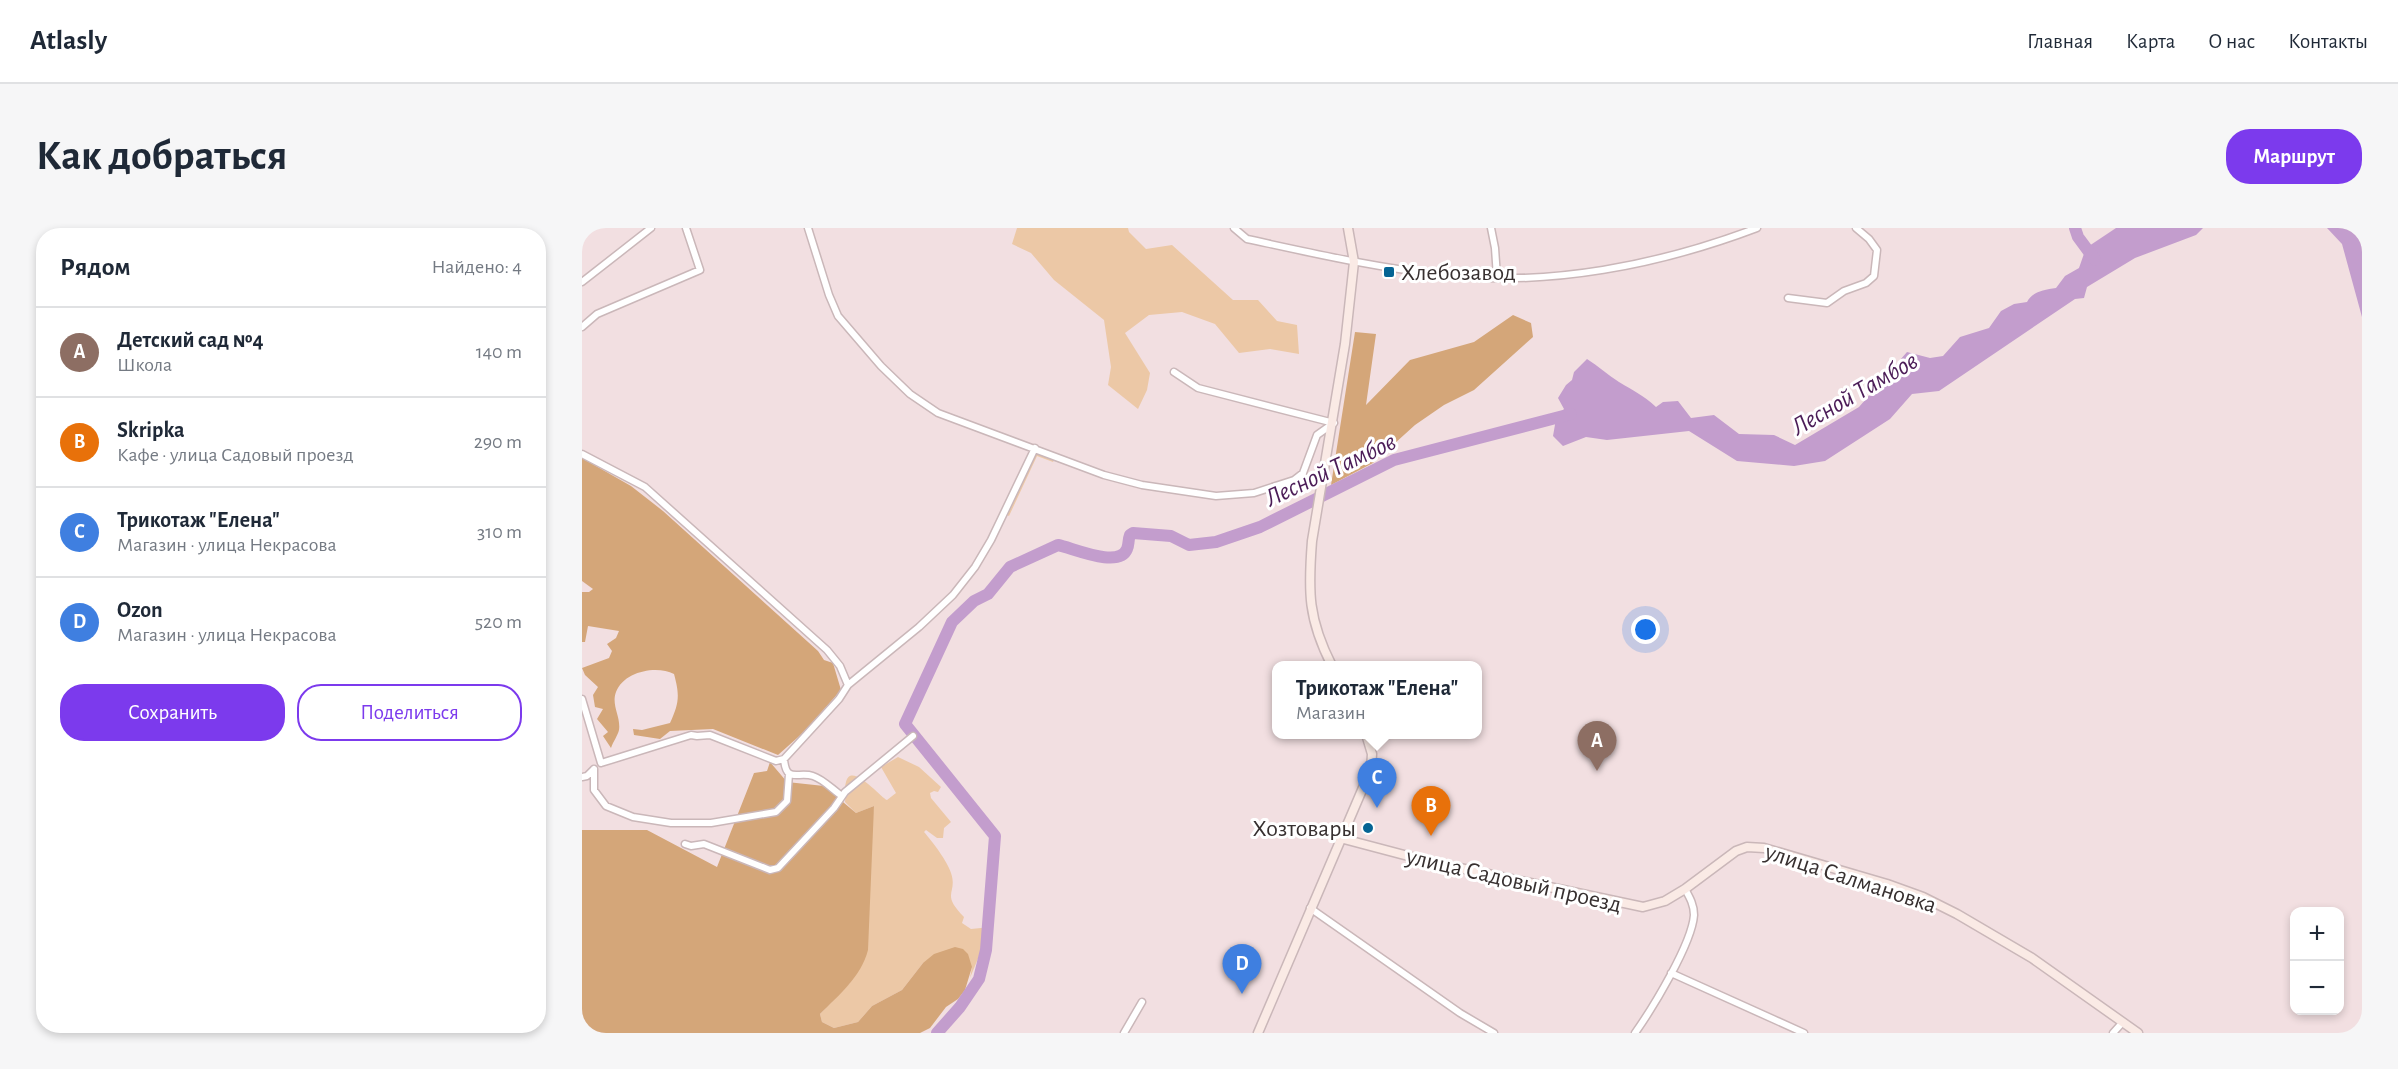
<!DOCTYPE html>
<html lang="ru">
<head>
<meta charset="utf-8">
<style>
	:root { --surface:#fff; --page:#f6f6f7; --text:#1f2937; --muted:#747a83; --line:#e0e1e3; --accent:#7c3aed }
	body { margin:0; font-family:"Alegreya Sans",sans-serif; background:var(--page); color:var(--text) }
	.controls { position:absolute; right:18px; bottom:18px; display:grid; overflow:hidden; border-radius:12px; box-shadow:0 3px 9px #0003 }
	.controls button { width:54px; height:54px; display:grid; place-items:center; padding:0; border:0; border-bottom:2px solid var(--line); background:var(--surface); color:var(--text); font:30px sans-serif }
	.you { position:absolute; left:1064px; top:402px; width:21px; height:21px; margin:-15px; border:4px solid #fff; border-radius:50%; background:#1a73e8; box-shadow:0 0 0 9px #1a73e833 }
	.badge { display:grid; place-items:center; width:39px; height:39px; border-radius:50%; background:var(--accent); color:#fff; font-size:20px; font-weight:700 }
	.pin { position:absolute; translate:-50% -50px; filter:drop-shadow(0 2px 3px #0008) }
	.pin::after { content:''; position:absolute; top:32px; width:21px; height:18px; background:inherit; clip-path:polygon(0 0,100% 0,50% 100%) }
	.popup { position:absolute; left:690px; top:433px; width:210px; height:78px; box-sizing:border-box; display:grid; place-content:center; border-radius:12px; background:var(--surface); filter:drop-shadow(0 2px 4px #0005); font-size:20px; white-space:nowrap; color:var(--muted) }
	.popup b { font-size:22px; color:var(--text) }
	.popup::after { content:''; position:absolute; left:50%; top:100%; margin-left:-12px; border:12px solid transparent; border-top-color:var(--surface) }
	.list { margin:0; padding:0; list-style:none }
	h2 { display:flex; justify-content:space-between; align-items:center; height:78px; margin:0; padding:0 24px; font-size:26px }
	h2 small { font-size:20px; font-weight:400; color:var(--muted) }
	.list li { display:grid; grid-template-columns:39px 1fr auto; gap:18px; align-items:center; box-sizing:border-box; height:90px; padding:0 24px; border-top:2px solid var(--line) }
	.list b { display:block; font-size:22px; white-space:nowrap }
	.list p { margin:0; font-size:20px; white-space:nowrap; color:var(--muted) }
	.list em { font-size:20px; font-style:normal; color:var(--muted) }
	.actions { display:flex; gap:12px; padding:18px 24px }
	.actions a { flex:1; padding:14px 0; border:2px solid var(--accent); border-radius:24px; text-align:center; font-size:21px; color:var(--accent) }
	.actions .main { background:var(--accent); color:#fff }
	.map { position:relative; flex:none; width:1780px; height:805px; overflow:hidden; border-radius:24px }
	header { display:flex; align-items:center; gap:36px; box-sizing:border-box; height:84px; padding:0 30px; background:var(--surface); border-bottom:2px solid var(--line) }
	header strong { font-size:28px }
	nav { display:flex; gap:33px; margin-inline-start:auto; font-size:21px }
	.intro { display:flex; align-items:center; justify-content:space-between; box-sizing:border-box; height:144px; padding:0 36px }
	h1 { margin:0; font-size:42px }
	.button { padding:15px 27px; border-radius:24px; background:var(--accent); color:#fff; font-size:21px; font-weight:700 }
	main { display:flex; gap:36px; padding:0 36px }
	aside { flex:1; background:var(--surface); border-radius:24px; box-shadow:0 3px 9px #0003 }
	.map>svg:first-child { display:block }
	.green { fill:#ecc8a6 }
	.forest { fill:#d4a679 }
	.water { fill:#c39dcd }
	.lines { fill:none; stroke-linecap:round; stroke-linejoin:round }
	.river { stroke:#c39dcd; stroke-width:12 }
	.street-casing { stroke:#cab7b9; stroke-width:9 }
	.secondary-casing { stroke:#cab7b9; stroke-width:11 }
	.street { stroke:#fff; stroke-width:6 }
	.secondary { stroke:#faeae5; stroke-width:8 }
	.poi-dot { fill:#056494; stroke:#fff; stroke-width:2 }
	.labels { text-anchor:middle; stroke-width:6; stroke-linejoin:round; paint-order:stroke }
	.poi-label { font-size:24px; fill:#373030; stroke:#fff; text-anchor:start }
	.street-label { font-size:24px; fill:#373030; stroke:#fff }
	.water-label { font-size:26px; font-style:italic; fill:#4b1c57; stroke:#fff }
</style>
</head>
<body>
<header>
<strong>Atlasly</strong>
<nav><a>Главная</a><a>Карта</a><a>О нас</a><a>Контакты</a></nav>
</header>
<div class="intro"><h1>Как добраться</h1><a class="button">Маршрут</a></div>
<main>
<aside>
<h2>Рядом<small>Найдено: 4</small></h2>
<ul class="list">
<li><span class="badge" style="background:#8d6e63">A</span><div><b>Детский сад №4</b><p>Школа</p></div><em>140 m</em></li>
<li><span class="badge" style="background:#e8710a">B</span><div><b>Skripka</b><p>Кафе · улица Садовый проезд</p></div><em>290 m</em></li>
<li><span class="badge" style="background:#3f7fe0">C</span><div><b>Трикотаж &quot;Елена&quot;</b><p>Магазин · улица Некрасова</p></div><em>310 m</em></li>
<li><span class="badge" style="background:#3f7fe0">D</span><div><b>Ozon</b><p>Магазин · улица Некрасова</p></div><em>520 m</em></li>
</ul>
<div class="actions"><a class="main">Сохранить</a><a>Поделиться</a></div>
</aside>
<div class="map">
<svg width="1780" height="805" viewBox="0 0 1780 805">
	<rect width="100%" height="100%" fill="#f2dfe1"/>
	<!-- green -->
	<path class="green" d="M435 0H546L547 4 564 21 590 17 651 72H676L695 93 715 97 717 126 688 121 657 125 633 96 600 84 567 87 543 105 568 145 565 162 556 181 526 157 529 139 522 92 472 52 449 25 430 16Z
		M455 225 473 231 471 234 455 228 427 288 423 286Z
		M316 529 337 539 359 559 356 564 352 563 348 565 349 570 369 594 362 600 361 610H355L344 602 342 604C350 613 366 634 369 645 376 666 358 665 382 689L380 695 389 701 409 699 388 750 390 739 341 735 320 762 290 778 276 794 252 800 240 794 238 786 268 755 292 578 274 585 263 574C264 568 262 560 264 554 269 533 298 569 305 572L314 565 299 539Z"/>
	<!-- forest -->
	<path class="forest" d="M931 87 949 95 951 109 892 162 862 177 833 197 791 235 749 257 773 104 794 106 784 177 828 132 892 114Z
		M0 230 49 258 81 283 236 423 242 432 251 435 259 462 223 503 196 527 131 501 88 503 78 511 52 507 51 501 60 502 88 495C97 475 98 468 92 446 75 437 42 443 34 464 29 477 39 489 37 502 36 507 31 514 29 520L21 508 26 504 15 491 21 481 13 479 11 467 16 459 3 447 0 440 27 430 30 423 25 416 34 410 37 403 6 398 3 414H0V364H7L11 361 0 353Z
		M188 534 205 554 242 558 274 585 292 578 286 722C279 749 257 767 238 786L240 794 252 800 276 794 290 778 320 762 341 735 352 726 373 719 381 721 386 726 390 739 383 762 376 771 364 779 348 800 338 805H0V602H65L135 639 172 545 185 543Z"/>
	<!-- water -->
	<path class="water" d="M1534 0H1621L1614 7 1553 30 1505 59 1502 70 1493 71 1357 163 1330 166 1308 191 1243 233 1212 238 1155 233 1107 203 1025 212 1004 209 981 218 971 208 974 191 982 181 976 170 984 157 990 152 992 144 1005 131C1016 138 1026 147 1037 154 1052 163 1061 167 1074 179L1081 174 1096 173 1109 190 1132 187 1157 206 1192 207 1213 217 1277 179 1325 124 1348 130 1361 128 1378 109 1407 100 1419 83 1432 76 1445 74C1451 63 1462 62 1474 60L1483 48 1497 40 1504 20Z
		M1745 0H1780V89L1760 16Z"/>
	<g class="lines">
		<!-- river -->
		<path class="river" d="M1493 0 1496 9 1513 32
			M355 805 378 779 397 751 404 722 413 608 323 496 370 394 392 373 406 366 428 339 476 317C491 320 537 341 545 321 547 317 546 312 548 307L551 305 589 308 607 317 634 314 678 299 812 232 989 186"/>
		<defs>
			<path id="street" d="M226 0 247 67 256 88 299 138 328 166 356 185 522 247 560 257 634 268 672 265 712 252 721 245 735 207 749 197
				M652 0 665 11C730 25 795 40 862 47 967 59 1077 37 1175 0
				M909 0 913 20 915 49
				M0 54 69 0
				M1206 70 1245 75 1262 63 1284 55 1292 48 1295 22 1287 11 1274 0
				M0 99 15 86 118 42 104 0
				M592 144 616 160 752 195
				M0 226 63 259 245 422 258 438 266 457
				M0 471 19 535 109 507 115 508 128 507 194 533 202 531 257 471 266 457 337 399 371 367 393 339 409 312 453 220
				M202 531C204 556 216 543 231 548 241 551 251 562 260 568
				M12 541V562L24 578 51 589 89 595H129L194 584 205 573 207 546
				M0 549 5 548 12 541
				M103 616 109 618 122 616 188 642 196 640 252 580 263 564 331 508
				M728 680 878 785 912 805
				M1089 745 1222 805
				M542 805 560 774
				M1053 805C1070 781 1110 716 1112 687 1112 677 1108 670 1103 661
				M1531 805 1540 795"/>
			<path id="secondary" d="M750 438C726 391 726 364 730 313L763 116 772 34 766 0
				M758 610 845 633 1061 679 1083 673 1103 661 1154 623 1165 619 1182 620 1305 656 1341 669 1375 686 1450 730 1556 805
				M676 805 789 541 790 526 784 506"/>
		</defs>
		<!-- street casing -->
		<use href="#street" class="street-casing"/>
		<!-- secondary casing -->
		<use href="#secondary" class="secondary-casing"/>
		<!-- street -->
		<use href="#street" class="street"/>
		<!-- secondary -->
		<use href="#secondary" class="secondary"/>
	</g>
	<!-- markers -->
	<g class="poi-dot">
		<rect x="801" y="38" width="12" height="12" rx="3"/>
		<circle cx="786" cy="600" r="6"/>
	</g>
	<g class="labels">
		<!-- poi labels -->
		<g class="poi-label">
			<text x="819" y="52">Хлебозавод</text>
			<text x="774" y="608" text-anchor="end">Хозтовары</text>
		</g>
		<!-- street labels -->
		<g class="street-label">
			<text transform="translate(1269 650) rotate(18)" y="8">улица Салмановка</text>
			<text transform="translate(932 652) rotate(13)" y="8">улица Садовый проезд</text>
		</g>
		<!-- water labels -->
		<g class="water-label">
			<text transform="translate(1272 165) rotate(-30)" y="9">Лесной Тамбов</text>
			<text transform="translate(748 241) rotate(-25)" y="9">Лесной Тамбов</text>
		</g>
	</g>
</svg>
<div class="controls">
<button>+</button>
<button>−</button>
</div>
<div class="you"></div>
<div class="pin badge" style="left:1015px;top:543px;background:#8d6e63">A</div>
<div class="pin badge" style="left:849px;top:608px;background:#e8710a">B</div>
<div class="pin badge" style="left:795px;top:580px;background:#3f7fe0">C</div>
<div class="popup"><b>Трикотаж &quot;Елена&quot;</b>Магазин</div>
<div class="pin badge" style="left:660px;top:766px;background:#3f7fe0">D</div>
</div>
</main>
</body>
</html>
